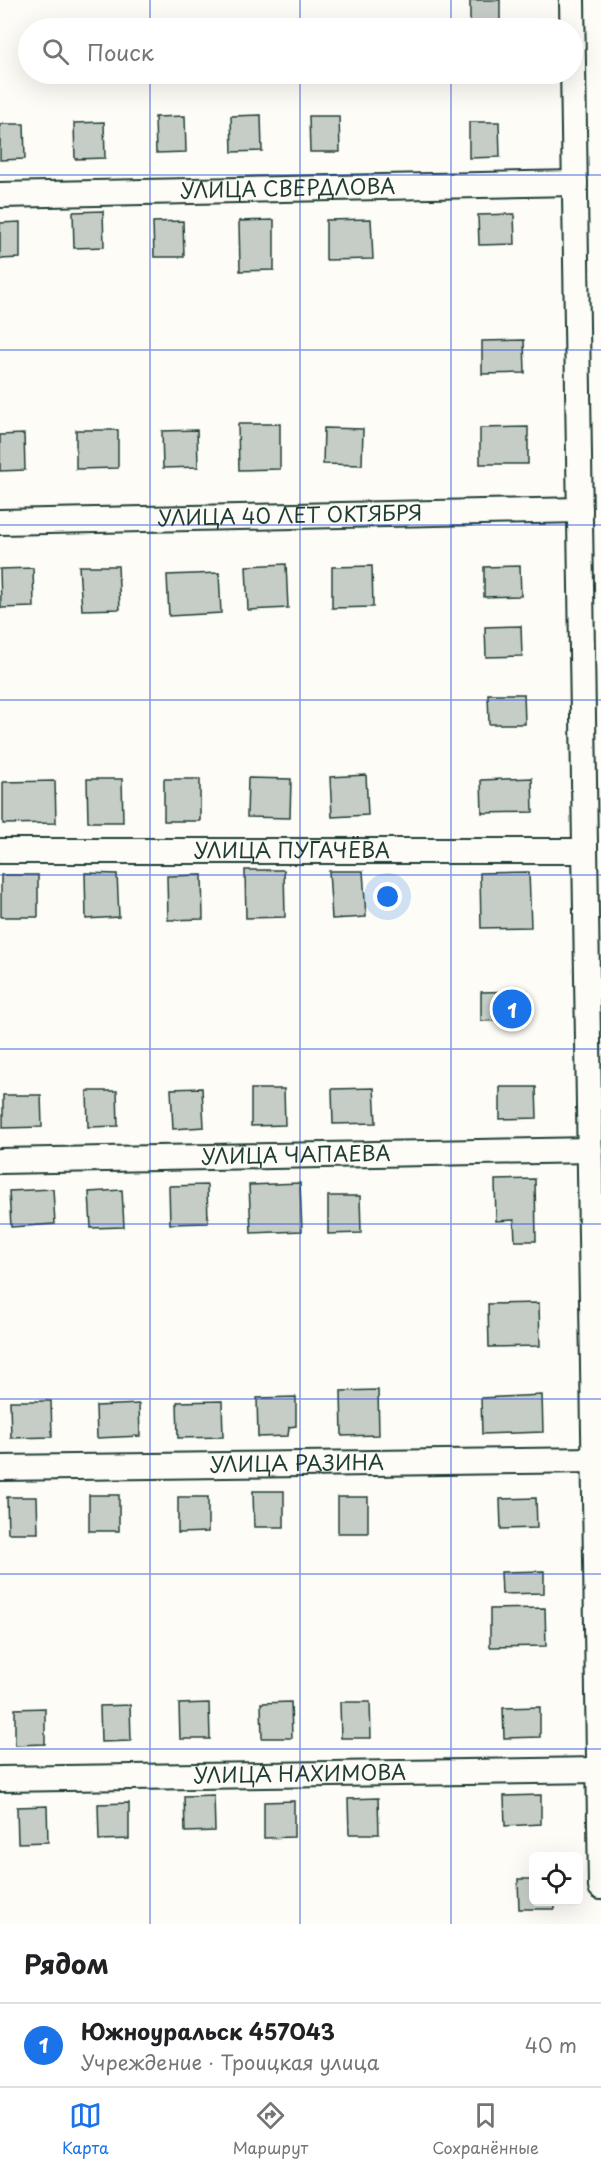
<!DOCTYPE html>
<html lang="ru">
<head>
<meta charset="utf-8">
<style>
	:root { --surface:#fff; --page:#f6f6f6; --text:#202124; --muted:#757577; --line:#e0e0e0; --accent:#1a73e8 }
	body { margin:0; font-family:"Playpen Sans",sans-serif; background:var(--page); color:var(--text) }
	.controls { position:absolute; right:18px; bottom:18px; display:grid; overflow:hidden; border-radius:9px; box-shadow:0 6px 24px #0002 }
	.controls button { width:54px; height:54px; display:grid; place-items:center; padding:0; border:0; border-bottom:2px solid var(--line); background:var(--surface); color:var(--text); font:30px sans-serif }
	.you { position:absolute; left:388px; top:897px; width:21px; height:21px; margin:-15px; border:4px solid #fff; border-radius:50%; background:#1a73e8; box-shadow:0 0 0 9px #1a73e833 }
	.badge { display:grid; place-items:center; width:39px; height:39px; border-radius:50%; background:var(--accent); color:#fff; font-size:20px; font-weight:700 }
	.pin { position:absolute; translate:-50% -50%; border:3px solid #fff; box-shadow:0 2px 6px #0006 }
	.list { margin:0; padding:0; list-style:none }
	h2 { display:flex; justify-content:space-between; align-items:center; height:78px; margin:0; padding:0 24px; font-size:26px }
	h2 small { font-size:20px; font-weight:400; color:var(--muted) }
	.list li { display:grid; grid-template-columns:39px 1fr auto; gap:18px; align-items:center; box-sizing:border-box; height:84px; padding:0 24px; border-top:2px solid var(--line) }
	.list b { display:block; font-size:22px; white-space:nowrap }
	.list p { margin:0; font-size:20px; white-space:nowrap; color:var(--muted) }
	.list em { font-size:20px; font-style:normal; color:var(--muted) }
	.icon { flex:none; width:33px; height:33px; fill:none; stroke:currentColor; stroke-width:2; stroke-linecap:round; stroke-linejoin:round }
	.map { position:relative; flex:none; width:601px; height:1924px; overflow:hidden }
	.search { position:absolute; background:var(--surface); box-shadow:0 6px 24px #0002; left:18px; right:18px; top:18px; height:66px; display:flex; align-items:center; gap:15px; box-sizing:border-box; padding:0 21px; border-radius:33px; color:var(--muted); font-size:22px }
	.sheet { height:162px; background:var(--surface) }
	nav { display:flex; justify-content:space-around; align-items:center; box-sizing:border-box; height:84px; border-top:2px solid var(--line); background:var(--surface); font-size:16px; color:var(--muted) }
	nav a { display:grid; justify-items:center; gap:3px }
	nav .on { color:var(--accent) }
	.map>svg:first-child { display:block }
	.building { fill:#c6cdc7; stroke:#1f3d34; stroke-width:1.5 }
	.lines { fill:none; stroke-linecap:round; stroke-linejoin:round }
	.street-casing { stroke:#1f3d34; stroke-width:28 }
	.street { stroke:#fdfcf7; stroke-width:24 }
	.grid { fill:none; stroke:#1d4ed8; stroke-width:1.5; stroke-opacity:0.55 }
	.labels { text-anchor:middle; stroke-width:6; stroke-linejoin:round; paint-order:stroke }
	.street-label { font-size:21px; fill:#1f3d34; stroke:#fdfcf7 }
</style>
</head>
<body>
<div class="map">
<svg width="601" height="1924" viewBox="0 0 601 1924">
	<rect width="100%" height="100%" fill="#fdfcf7"/>
	<filter id="ink" filterUnits="userSpaceOnUse"><feTurbulence type="fractalNoise" baseFrequency=".0167" numOctaves="2"/><feDisplacementMap in="SourceGraphic" scale="12" xChannelSelector="R" yChannelSelector="G"/><feConvolveMatrix kernelMatrix="1 2 1 2 8 2 1 2 1" color-interpolation-filters="sRGB"/></filter>
	<g filter="url(#ink)">
		<!-- building -->
		<path class="building" d="M470 0H500V21L470 22Z
			M261 115 262 151 232 152 231 116Z
			M185 116 186 152 156 153 155 117Z
			M309 116H339L340 152H310Z
			M104 122 105 158 75 159 74 123Z
			M469 122H499L500 157 469 158Z
			M0 124H24L25 159 0 160Z
			M103 211 104 247 74 248 73 212Z
			M514 214 515 244 479 245 478 215Z
			M371 219 373 259 326 260V220Z
			M274 220V270L240 271 239 221Z
			M183 221 184 257H154L153 222Z
			M20 222V258L0 259V223Z
			M524 340 525 373 482 374V341Z
			M238 424H280V469L239 470Z
			M528 427V464H480V428Z
			M324 428 363 429 362 465 323 464Z
			M76 430H118V468L76 469Z
			M197 430 198 467 163 468 162 431Z
			M24 434 25 470 0 471V435Z
			M286 564 288 608 248 610 246 566Z
			M79 566H118L120 609 82 610Z
			M372 566 373 607 332 608V567Z
			M520 566 521 596 484 597V567Z
			M33 568 34 607 1 608 0 569Z
			M219 573 221 613 169 616 167 575Z
			M521 626 522 656 486 657 485 627Z
			M488 694H524L525 724H489Z
			M366 775 368 815 332 817 330 777Z
			M248 778 291 779 290 818 247 817Z
			M532 778 533 812 482 813 481 780Z
			M87 779H122L123 822H88Z
			M164 779H200V821H164Z
			M55 781 56 823 3 824V782Z
			M245 870H284L285 917 246 918Z
			M329 871H363L366 917 332 919Z
			M529 872 531 927 481 928 480 873Z
			M85 873 117 874 119 917 86 919Z
			M1 875H38V917H1Z
			M202 875 203 919 168 920 167 876Z
			M528 991V1020L481 1021V992Z
			M500 1087H536L537 1118 500 1119Z
			M202 1088 204 1127 173 1129 171 1089Z
			M374 1088 376 1123 333 1124 332 1089Z
			M251 1089H284L285 1125 251 1126Z
			M87 1091H117L118 1126 88 1127Z
			M3 1095H41L42 1127 3 1128Z
			M535 1179 536 1241H515L514 1220 496 1221 495 1180Z
			M300 1183 302 1231 251 1233 249 1185Z
			M207 1185 208 1223 170 1224 169 1186Z
			M53 1189 55 1224 11 1227 9 1191Z
			M122 1190 124 1227 91 1228 89 1192Z
			M328 1196H360L361 1233 328 1234Z
			M539 1303 540 1346 489 1347 488 1304Z
			M378 1390 379 1435 342 1436 341 1391Z
			M542 1395 543 1432 482 1434 481 1398Z
			M296 1397V1426L289 1427 288 1436 258 1437 257 1398Z
			M10 1401H51L52 1437 11 1438Z
			M222 1401 223 1437 178 1438 177 1402Z
			M139 1404 140 1436 97 1438 96 1406Z
			M253 1491H284V1527H254Z
			M89 1495H119V1531H89Z
			M7 1497H37L38 1533H8Z
			M178 1497H208V1532L178 1533Z
			M338 1497H368V1533H338Z
			M536 1498 537 1528 501 1529 500 1499Z
			M544 1571V1593L502 1594 501 1572Z
			M545 1608 546 1646 490 1647V1609Z
			M291 1702 292 1738H262L261 1703Z
			M340 1702H370L371 1738H341Z
			M209 1703 210 1739H180L179 1704Z
			M130 1705 131 1741 101 1742 100 1706Z
			M540 1707V1737L504 1738 503 1708Z
			M45 1708V1744L15 1745V1709Z
			M214 1795 215 1831 185 1832 184 1796Z
			M541 1795V1824L505 1826 504 1796Z
			M378 1798 379 1834H349L348 1799Z
			M294 1801V1837L264 1838V1802Z
			M129 1803V1839L99 1840 98 1804Z
			M47 1806 48 1842 18 1843 17 1807Z
			M518 1879H534V1902H555V1909H519Z"/>
		<g class="lines">
			<defs>
				<g id="street">
					<path d="M572 0 601 1887"/>
					<path id="s1" d="M0 195 575 183"/>
					<path id="s2" d="M0 522 580 510"/>
					<path id="s3" d="M0 851H585"/>
					<path id="s4" d="M0 1161 590 1150"/>
					<path id="s5" d="M0 1468 594 1460"/>
					<path id="s6" d="M0 1779 599 1770"/>
				</g>
			</defs>
			<!-- street casing -->
			<use href="#street" class="street-casing"/>
			<!-- street -->
			<use href="#street" class="street"/>
		</g>
	</g>
	<!-- grid -->
	<path class="grid" d="M150 0V28M300 0V28M451 0V28M150 74V1924M300 74V1924M451 74V1924M0 175H601M0 350H601M0 525H601M0 700H601M0 875H601M0 1049H601M0 1224H601M0 1399H601M0 1574H601M0 1749H601"/>
	<g class="labels">
		<!-- street labels -->
		<g class="street-label">
			<text dy="7" stroke="none"><textPath href="#s1" startOffset="288">УЛИЦА СВЕРДЛОВА</textPath></text>
			<text dy="7" stroke="none"><textPath href="#s2" startOffset="290">УЛИЦА 40 ЛЕТ ОКТЯБРЯ</textPath></text>
			<text dy="7" stroke="none"><textPath href="#s3" startOffset="292">УЛИЦА ПУГАЧЁВА</textPath></text>
			<text dy="7" stroke="none"><textPath href="#s4" startOffset="296">УЛИЦА ЧАПАЕВА</textPath></text>
			<text dy="7" stroke="none"><textPath href="#s5" startOffset="297">УЛИЦА РАЗИНА</textPath></text>
			<text dy="7" stroke="none"><textPath href="#s6" startOffset="300">УЛИЦА НАХИМОВА</textPath></text>
		</g>
	</g>
</svg>
<div class="controls">
<button><svg class="icon" aria-label="locate" viewBox="0 0 24 24"><circle cx="12" cy="12" r="6"/><path d="M12 2v4M12 18v4M2 12h4M18 12h4"/></svg></button>
</div>
<div class="you"></div>
<div class="pin badge" style="left:512px;top:1009px">1</div>
<div class="search"><svg class="icon" aria-label="search" viewBox="0 0 24 24"><circle cx="10" cy="10" r="6"/><path d="M15 15l6 6"/></svg>Поиск</div>
</div>
<section class="sheet">
<h2>Рядом<small></small></h2>
<ul class="list">
<li><span class="badge">1</span><div><b>Южноуральск 457043</b><p>Учреждение · Троицкая улица</p></div><em>40 m</em></li>
</ul>
</section>
<nav>
<a class="on"><svg class="icon" aria-label="map" viewBox="0 0 24 24"><path d="M3 6l6-2 6 2 6-2v14l-6 2-6-2-6 2zM9 4v14M15 6v14"/></svg>Карта</a>
<a><svg class="icon" aria-label="directions" viewBox="0 0 24 24"><path d="M12 3l9 9-9 9-9-9zM9 14v-3h6M13 9l2 2-2 2"/></svg>Маршрут</a>
<a><svg class="icon" aria-label="saved" viewBox="0 0 24 24"><path d="M7 4h10v16l-5-4-5 4z"/></svg>Сохранённые</a>
</nav>
</body>
</html>
